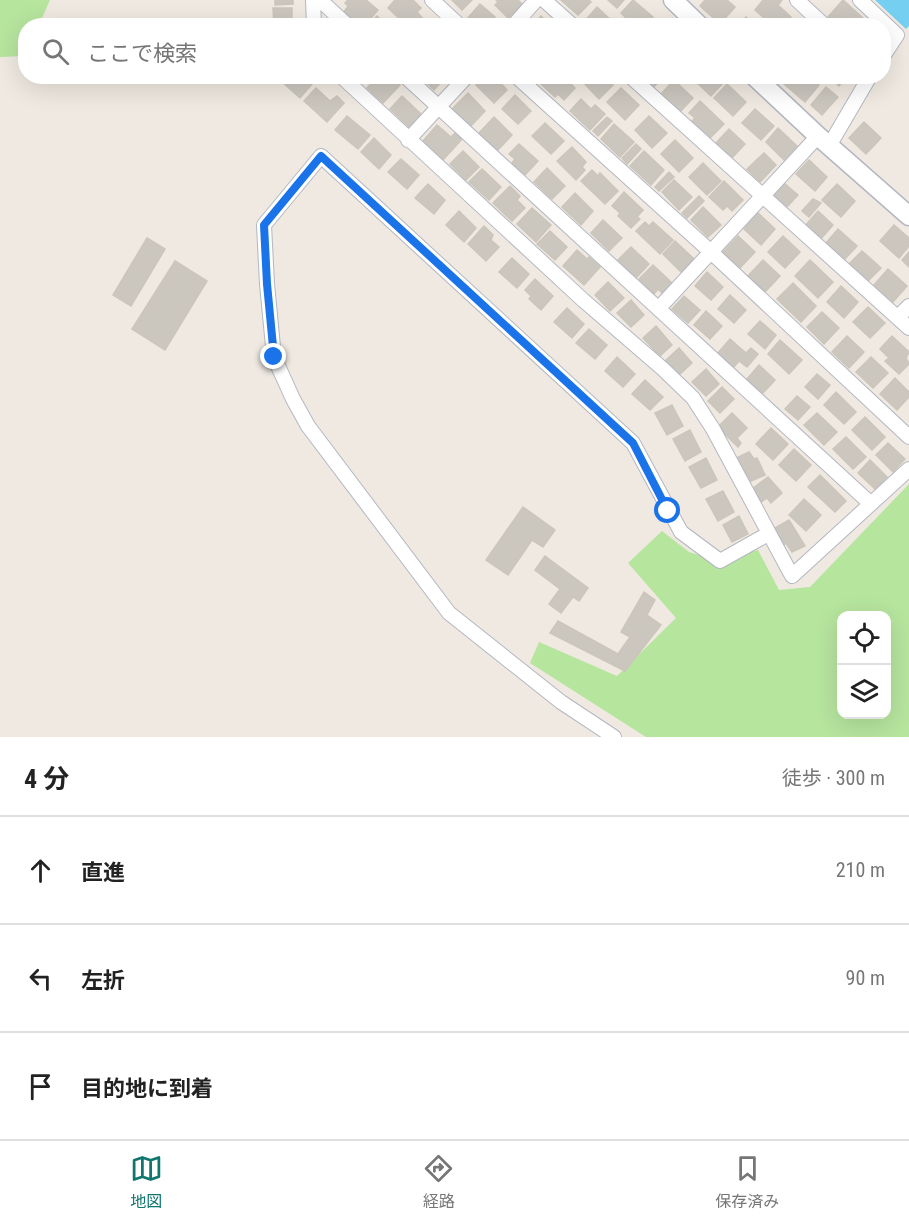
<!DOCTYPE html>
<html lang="ja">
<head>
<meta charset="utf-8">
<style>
	:root { --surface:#fff; --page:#f6f6f6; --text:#222; --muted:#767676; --line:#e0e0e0; --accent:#0f766e }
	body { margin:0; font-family:"Roboto Condensed","Noto Sans JP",sans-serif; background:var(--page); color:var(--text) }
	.controls { position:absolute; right:18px; bottom:18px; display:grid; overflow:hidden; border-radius:12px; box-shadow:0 6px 24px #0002 }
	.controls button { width:54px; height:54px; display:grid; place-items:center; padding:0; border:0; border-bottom:2px solid var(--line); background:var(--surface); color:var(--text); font:30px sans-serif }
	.stop { position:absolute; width:18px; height:18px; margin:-14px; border:4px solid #1a73e8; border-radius:50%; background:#fff }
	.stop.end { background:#1a73e8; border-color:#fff; box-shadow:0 2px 6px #0008 }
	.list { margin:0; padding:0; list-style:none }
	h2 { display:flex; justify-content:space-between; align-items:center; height:78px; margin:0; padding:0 24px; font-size:26px }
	h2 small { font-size:20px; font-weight:400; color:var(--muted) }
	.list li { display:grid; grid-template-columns:39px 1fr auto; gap:18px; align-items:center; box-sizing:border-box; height:108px; padding:0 24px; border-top:2px solid var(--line) }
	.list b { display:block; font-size:22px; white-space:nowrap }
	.list em { font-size:20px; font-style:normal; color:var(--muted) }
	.icon { flex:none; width:33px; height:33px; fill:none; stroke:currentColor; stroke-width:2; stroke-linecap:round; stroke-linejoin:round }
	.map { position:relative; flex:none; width:909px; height:737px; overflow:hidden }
	.search { position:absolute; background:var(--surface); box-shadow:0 6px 24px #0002; left:18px; right:18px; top:18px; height:66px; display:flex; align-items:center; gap:15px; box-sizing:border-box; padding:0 21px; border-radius:24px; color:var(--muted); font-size:22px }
	.sheet { height:402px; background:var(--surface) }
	nav { display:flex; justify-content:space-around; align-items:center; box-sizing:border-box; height:84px; border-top:2px solid var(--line); background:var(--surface); font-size:16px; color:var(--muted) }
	nav a { display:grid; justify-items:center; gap:3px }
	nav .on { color:var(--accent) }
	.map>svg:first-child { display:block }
	.green { fill:#b6e59e; fill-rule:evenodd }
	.water { fill:#75cff0 }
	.building { fill:#cbc7bf; stroke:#cbc5ba; stroke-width:1.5 }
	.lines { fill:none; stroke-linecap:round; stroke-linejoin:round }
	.street-casing { stroke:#b4b7c1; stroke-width:16 }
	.secondary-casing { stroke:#b4b7c1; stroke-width:21 }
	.street { stroke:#fff; stroke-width:14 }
	.secondary { stroke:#fff; stroke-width:18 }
	.route { stroke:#1a73e8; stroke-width:8 }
</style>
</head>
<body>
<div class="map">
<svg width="909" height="737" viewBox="0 0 909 737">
	<rect width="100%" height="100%" fill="#efe9e1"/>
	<!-- green -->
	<path class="green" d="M0 0H50L39 25 26 26 25 56 0 57Z
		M909 484V737H646L530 663 539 642 617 676 676 618 628 563 662 531 689 552 720 561 758 550 779 590 810 587ZM842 616H886V714H842Z"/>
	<!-- water -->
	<path class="water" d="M875 0H909V26L906 29Z"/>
	<!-- building -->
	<path class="building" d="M275 0H293V4L275 5Z
		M348 0H366L378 10 364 26H360L344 12 348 6 345 3Z
		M395 0H413L421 8 417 12 424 20 418 26H407L388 8Z
		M452 0H472L462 10Z
		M496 0H518L522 4 508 18 495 5 498 2Z
		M561 0H589L591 2 578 15Z
		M608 0H624L617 8Z
		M633 0 653 17 646 26H634L621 13Z
		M705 0H727L735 7 720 24 700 6Z
		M763 0H782L778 5 791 17 783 26H773L755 10Z
		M843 0 863 18 856 26H837L828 17Z
		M480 4 495 17 493 19 499 26H474L467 19Z
		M597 7 616 25V26H588L584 22Z
		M273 8H292V26H274Z
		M377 16 387 26H368Z
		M541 16 550 26H531Z
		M746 17 756 26H738Z
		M867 18 875 26H860Z
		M432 19 439 26H425Z
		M286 76H303L312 84 300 98 281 81Z
		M356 76H368L363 83Z
		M378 76H384L389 81 392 78 400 85 383 103 367 88Z
		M420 76H440L443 80 434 90Z
		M485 76 489 80 494 76 507 90 494 103 476 85Z
		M548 76H563L575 88 564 100 558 94 555 97 541 84Z
		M586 76H605L613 85 599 99 582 81Z
		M642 76H664L653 88Z
		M693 76H718L724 82 711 96 692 78Z
		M791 76H810L819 85 805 102 784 84Z
		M829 76H847L839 86Z
		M674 80 693 98 680 112 661 94Z
		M727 84 746 102 733 116 714 98Z
		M826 87 838 97 822 115 811 105Z
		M316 88 330 101 337 96 344 103 327 122 304 101Z
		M621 88 639 105 625 120 607 102Z
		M468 93 485 111 470 127 452 109Z
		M515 95 531 111 518 124 502 109Z
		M402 96 421 114 409 127 390 109Z
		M581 99 591 109 595 105 605 114 590 130 570 111Z
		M700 101 724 124 709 139 691 122 695 118 689 113Z
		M755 109 774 126 761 140 742 123Z
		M347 116 370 135 358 149 335 130Z
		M649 116 667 133 652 148 635 130Z
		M494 117 512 135 497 151 479 133Z
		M607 117 612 121 598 136 593 131Z
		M864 122 881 138 866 154 849 138Z
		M545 123 564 141 551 154 532 136Z
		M614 124 634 142 620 157 601 139Z
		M437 125 451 137 455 133 462 139 443 160 423 141Z
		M778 128 797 146 784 160 766 142Z
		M729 129 745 144 731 159 716 143Z
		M374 138 391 155 379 169 361 152Z
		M675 140 693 158 679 172 661 154Z
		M519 144 538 161 525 175 512 163 515 159 509 154Z
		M636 144 641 149 627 164 622 158Z
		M572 147 586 162 582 167 585 170 576 180 557 161Z
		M463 151 479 167 466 180 450 164Z
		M644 151 664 170 651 185 630 166Z
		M764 153 776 165 760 182 747 169Z
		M401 159 419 175 407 189 388 172Z
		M809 160 827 177 815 191 796 174Z
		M703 163 721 181 707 195 689 177Z
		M547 168 565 186 552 199 534 182Z
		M482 169 501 187 489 200 469 182Z
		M592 170 598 176 600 173 618 191 605 204 581 181Z
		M669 172 674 177 659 191 655 187Z
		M674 180 692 197 679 210 662 192Z
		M724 181 743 200 732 211 727 206 723 210 709 197Z
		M784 183 798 195 785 209 772 197Z
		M428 184 445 200 434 214 415 198Z
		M837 184 855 201 841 217 822 200Z
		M510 186 520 196 517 200 525 208 512 221 493 203Z
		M624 192 643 210 637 217 640 219 631 228 618 216 620 213 612 206Z
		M575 193 593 211 581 225 562 207Z
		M699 196 704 201 687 218 682 213Z
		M813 199 821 203 809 217 802 211Z
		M703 207 721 225 708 237 691 220Z
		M532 208 551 225 536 242 517 224Z
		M459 211 476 228 464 242 446 225Z
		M818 211 833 225 820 240 805 226Z
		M758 213 775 229 761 245 744 229Z
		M603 220 622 238 609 251 591 233Z
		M645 222 649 226 653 222 673 240 660 254 636 231Z
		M894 225 909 238V246L899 258 880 241Z
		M484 226 493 235 491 240 499 247 486 261 468 244Z
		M838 229 857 246 844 260 826 243Z
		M550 231 567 247 555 260 537 244Z
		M738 236 755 252 740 268 723 252Z
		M783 236 800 252 785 268 768 252Z
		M147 238 165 249 131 306 113 295Z
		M675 241 694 259 681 272 663 254Z
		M631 247 649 264 636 278 618 260Z
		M577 250 587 259 589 257 600 267 584 285 563 266Z
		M862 251 881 268 868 281 849 264Z
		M909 252V267L902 260Z
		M512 258 529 274 517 288 499 272Z
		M763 260 780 276 765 292 748 276Z
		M810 260 833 282 818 298 795 276Z
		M175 261 207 281 165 350 132 329Z
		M653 265 672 283 662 293 658 289 654 294 639 279Z
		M888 269 907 286 893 302 874 285Z
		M707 272 723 287 711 300 695 286Z
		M535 279 553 296 541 310 529 299 531 296 525 290Z
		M608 282 624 298 610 311 595 295Z
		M793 283 816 306 801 322 777 299Z
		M841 286 858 302 844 318 827 302Z
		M730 295 746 310 734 323 718 309Z
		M684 296 700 310 688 323 672 309Z
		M631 300 644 315 631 327 617 313Z
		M868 307 885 323 870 338 853 322Z
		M567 308 584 324 572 338 554 322Z
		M706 311 722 326 710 339 694 325Z
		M822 312 839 328 824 344 807 327Z
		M760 321 776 335 765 349 748 334Z
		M656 326 672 345 660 356 643 338Z
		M589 329 607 345 595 359 576 343Z
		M847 336 864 352 849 368 832 352Z
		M892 336 909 352 906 358 909 364 899 374 885 361 889 358 880 349Z
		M730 339 746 353 751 348 758 354 747 367 739 361 734 367 718 353Z
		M780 340 802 360 789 374 768 354Z
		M679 348 692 363 679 375 665 361Z
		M617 357 635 374 623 387 605 371Z
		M871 357 888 373 873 388 856 372Z
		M759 365 775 380 763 393 747 379Z
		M706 369 719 384 706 396 692 382Z
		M817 374 830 385 818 399 805 387Z
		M895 378 909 392V397L897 410 880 394Z
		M645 380 663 397 650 410 632 394Z
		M722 387 734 399 720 413 708 401Z
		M836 392 856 412 844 424 824 405Z
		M797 396 810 407 798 420 785 409Z
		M672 405 683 426 667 435 655 413Z
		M732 413 747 428 737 438 741 443 738 447 718 427Z
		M817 413 837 432 824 445 804 425Z
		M865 417 885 437 872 450 852 430Z
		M771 428 788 444 773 460 756 444Z
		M690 430 701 452 685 461 673 439Z
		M846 437 866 457 853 469 833 449Z
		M888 443 905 459 893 472 876 455Z
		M794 449 811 465 796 481 779 465Z
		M749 452 754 459 757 458 765 475 749 482 736 458Z
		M706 458 717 480 701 488 689 467Z
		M870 460 887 477 875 489 858 473Z
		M820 475 846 501 835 512 808 487Z
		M768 477 782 493 771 503 767 498 761 502 752 489Z
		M723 491 734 512 718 521 706 499Z
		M804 499 821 515 806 531 789 515Z
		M523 507 555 530 543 547 532 540 508 575 486 560Z
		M739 516 748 534 732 542 723 525Z
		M789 520 805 546 792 552 786 543 784 545 775 528Z
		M545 556 588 588 579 601 573 597 561 613 549 604 560 589 535 570Z
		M644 592 655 600 647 615 661 625 625 671 550 633 558 621 618 654 630 637 621 632Z"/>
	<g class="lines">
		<defs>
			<path id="street" d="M313 0 314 26
				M320 0 348 26
				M432 0 460 26
				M544 0 573 26
				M797 0 825 26
				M860 0 897 35 884 55
				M513 26 536 0
				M341 76 583 300 663 369 693 398 713 429 792 576 909 469
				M405 76 871 504
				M516 76 711 252 909 437
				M630 76 909 328
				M408 140 467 76
				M829 146 870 76
				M659 308 818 136
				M898 317 909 306
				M614 737 561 702 449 613 308 426 293 399 274 357 267 284 264 225 321 156 633 443 681 532 720 561 768 534"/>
			<path id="secondary" d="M673 0 700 26
				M754 76 818 136 909 216"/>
		</defs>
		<!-- street casing -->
		<use href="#street" class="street-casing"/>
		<!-- secondary casing -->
		<use href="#secondary" class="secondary-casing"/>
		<!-- street -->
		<use href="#street" class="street"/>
		<!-- secondary -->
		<use href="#secondary" class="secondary"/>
	</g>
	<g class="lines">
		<!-- route -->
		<path class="route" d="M274 357 267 284 264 225 321 156 633 443 668 511"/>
	</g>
</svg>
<div class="controls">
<button><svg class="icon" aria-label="locate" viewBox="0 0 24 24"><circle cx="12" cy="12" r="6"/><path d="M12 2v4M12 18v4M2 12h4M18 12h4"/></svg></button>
<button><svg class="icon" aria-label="layers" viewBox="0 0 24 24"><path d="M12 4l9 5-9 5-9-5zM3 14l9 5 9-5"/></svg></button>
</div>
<div class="stop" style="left:668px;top:511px"></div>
<div class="stop end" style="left:274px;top:357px"></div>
<div class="search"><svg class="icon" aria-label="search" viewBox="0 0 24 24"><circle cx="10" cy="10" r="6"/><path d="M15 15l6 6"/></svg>ここで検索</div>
</div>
<section class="sheet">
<h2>4 分<small>徒歩 · 300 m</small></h2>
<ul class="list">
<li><svg class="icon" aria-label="ahead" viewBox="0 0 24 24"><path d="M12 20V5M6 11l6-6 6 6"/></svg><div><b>直進</b></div><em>210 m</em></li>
<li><svg class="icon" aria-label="left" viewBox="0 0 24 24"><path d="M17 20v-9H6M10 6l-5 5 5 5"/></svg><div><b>左折</b></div><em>90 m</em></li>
<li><svg class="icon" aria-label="arrive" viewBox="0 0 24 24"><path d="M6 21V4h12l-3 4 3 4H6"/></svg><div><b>目的地に到着</b></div></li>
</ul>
</section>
<nav>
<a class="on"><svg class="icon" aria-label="map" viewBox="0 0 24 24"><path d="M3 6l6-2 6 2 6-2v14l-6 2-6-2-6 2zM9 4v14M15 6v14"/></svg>地図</a>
<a><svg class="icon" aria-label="directions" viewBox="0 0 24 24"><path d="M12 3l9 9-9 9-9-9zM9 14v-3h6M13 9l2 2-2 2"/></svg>経路</a>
<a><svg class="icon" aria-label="saved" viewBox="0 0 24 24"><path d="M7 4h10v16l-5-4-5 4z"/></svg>保存済み</a>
</nav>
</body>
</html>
